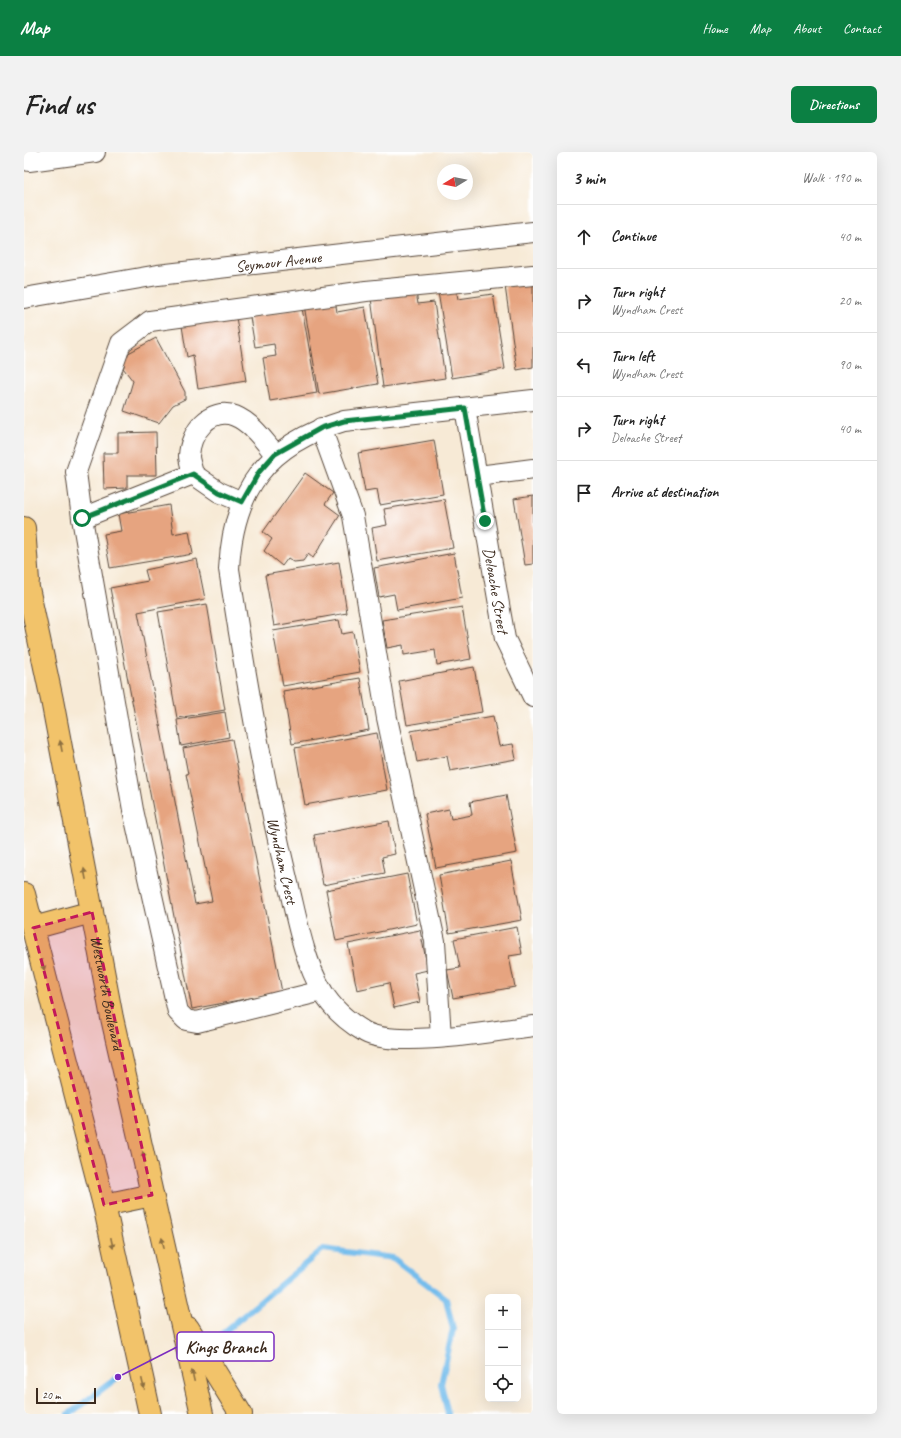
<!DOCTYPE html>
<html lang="en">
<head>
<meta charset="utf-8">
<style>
	:root { --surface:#fff; --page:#f2f2f2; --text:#222; --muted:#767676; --line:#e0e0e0; --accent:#0b8043 }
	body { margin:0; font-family:Caveat,sans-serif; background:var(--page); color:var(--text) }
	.controls { position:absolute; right:12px; bottom:12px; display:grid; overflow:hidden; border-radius:6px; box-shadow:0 4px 16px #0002 }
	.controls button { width:36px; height:36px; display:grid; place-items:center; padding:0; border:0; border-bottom:1px solid var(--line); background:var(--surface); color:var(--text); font:20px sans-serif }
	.compass { position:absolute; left:413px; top:12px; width:36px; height:36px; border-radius:50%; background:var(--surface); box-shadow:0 4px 16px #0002; rotate:260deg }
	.scale { position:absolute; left:12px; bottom:10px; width:60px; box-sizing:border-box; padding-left:4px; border:2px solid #3b2a1e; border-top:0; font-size:11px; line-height:14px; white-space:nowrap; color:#3b2a1e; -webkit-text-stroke:3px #fff; paint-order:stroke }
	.stop { position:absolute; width:12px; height:12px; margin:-9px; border:3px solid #0b8043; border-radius:50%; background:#fff }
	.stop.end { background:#0b8043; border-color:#fff; box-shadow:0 1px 4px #0008 }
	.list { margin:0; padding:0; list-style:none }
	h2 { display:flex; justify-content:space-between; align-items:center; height:52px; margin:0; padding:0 16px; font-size:17px }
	h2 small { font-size:13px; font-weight:400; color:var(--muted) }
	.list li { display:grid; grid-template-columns:26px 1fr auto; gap:12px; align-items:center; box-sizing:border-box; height:64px; padding:0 16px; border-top:1px solid var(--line) }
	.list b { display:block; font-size:15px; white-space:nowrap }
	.list p { margin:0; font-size:13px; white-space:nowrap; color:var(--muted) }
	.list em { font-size:13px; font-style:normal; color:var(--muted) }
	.icon { flex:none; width:22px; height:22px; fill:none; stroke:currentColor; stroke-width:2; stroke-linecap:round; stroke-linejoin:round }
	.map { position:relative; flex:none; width:509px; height:1262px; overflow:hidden; border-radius:6px }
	header { display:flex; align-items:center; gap:24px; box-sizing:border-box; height:56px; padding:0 20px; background:var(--accent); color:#fff }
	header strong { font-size:19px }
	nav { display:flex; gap:22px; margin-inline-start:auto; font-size:14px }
	.intro { display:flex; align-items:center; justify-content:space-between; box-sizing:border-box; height:96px; padding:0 24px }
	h1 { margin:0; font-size:28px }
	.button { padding:10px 18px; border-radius:6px; background:var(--accent); color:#fff; font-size:14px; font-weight:700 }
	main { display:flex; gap:24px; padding:0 24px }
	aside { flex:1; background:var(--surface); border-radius:6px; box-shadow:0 4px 16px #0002 }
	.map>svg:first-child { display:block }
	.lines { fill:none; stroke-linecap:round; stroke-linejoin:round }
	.stream { stroke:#74bdec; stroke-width:6 }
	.building { fill:#e6a480 }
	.minor-casing { stroke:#57473a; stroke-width:22 }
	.major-casing { stroke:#57473a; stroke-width:24 }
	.minor { stroke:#fff; stroke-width:20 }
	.major { stroke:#f2c36a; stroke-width:22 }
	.oneway { fill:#8d6f40 }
	.route { stroke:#0b8043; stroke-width:5 }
	.marked { fill:#c2185b; fill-opacity:0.2; stroke:#c2185b; stroke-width:3; stroke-dasharray:8 5; stroke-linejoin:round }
	.labels { text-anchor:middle; stroke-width:3; stroke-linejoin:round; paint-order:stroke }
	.street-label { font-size:16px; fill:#3b2a1e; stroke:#fff }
	.leader { fill:none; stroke:#7b2cbf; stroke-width:1.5 }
	.callout-dot { fill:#7b2cbf; stroke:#fff; stroke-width:1.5 }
	.callout { fill:#fff; stroke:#7b2cbf; stroke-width:1.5 }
	.callout-label { font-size:17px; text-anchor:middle; font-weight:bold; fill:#3b2a1e }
</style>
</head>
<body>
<header>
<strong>Map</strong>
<nav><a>Home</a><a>Map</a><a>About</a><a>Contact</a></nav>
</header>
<div class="intro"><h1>Find us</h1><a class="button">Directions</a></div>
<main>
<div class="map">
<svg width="509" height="1262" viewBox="0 0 509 1262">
	<rect width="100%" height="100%" fill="#fff"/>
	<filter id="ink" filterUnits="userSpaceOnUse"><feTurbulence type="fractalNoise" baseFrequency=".025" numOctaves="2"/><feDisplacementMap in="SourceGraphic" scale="8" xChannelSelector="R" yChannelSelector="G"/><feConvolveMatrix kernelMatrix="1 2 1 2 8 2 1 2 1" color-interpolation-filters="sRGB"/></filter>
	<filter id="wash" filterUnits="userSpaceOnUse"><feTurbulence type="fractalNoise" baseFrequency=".012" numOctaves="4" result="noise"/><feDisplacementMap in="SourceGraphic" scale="16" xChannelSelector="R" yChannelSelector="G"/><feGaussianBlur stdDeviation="0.9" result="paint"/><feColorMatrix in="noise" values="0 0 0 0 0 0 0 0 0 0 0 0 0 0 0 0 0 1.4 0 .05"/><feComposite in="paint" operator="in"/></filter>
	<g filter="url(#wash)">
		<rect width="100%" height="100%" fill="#f7ead6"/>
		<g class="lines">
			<!-- stream -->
			<path class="stream" d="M199 1181 299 1097 369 1106 422 1147 429 1177 417 1232 424 1262
				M45 1262 94 1225"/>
		</g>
		<g id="blocks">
			<!-- building -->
			<path class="building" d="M509 130V215L493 218 481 134Z
				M432 137 434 147 469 142 481 217 428 226 414 140Z
				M392 140 394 152 410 150 421 226 359 235 347 146Z
				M311 148 313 160 341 155 354 232 295 242 280 153Z
				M278 156 293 241 246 249 239 206 252 204 250 192 231 195 226 165Z
				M212 165 222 229 174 237 169 203 163 205 158 174Z
				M132 186 161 240V247L149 253 135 271 100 259 109 229 96 212 99 204Z
				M132 280 133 323H103V336L80 337 79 301H94V281Z
				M410 288 419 342 356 353 353 338 341 340 334 301Z
				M281 321 309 341 301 352 316 363 289 406 284 402 279 409 270 410 264 406 258 414 240 399 248 387 239 380Z
				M509 344V412L501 413 490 347Z
				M420 347 429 396 353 409 348 376 363 373 360 357Z
				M145 353 149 382 165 379 169 402 86 416 80 382 97 379 94 362Z
				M430 401 438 446 373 458 370 442 355 445 350 416Z
				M173 407 181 447 114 460 171 752 188 749 162 622H164L159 596 208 587 258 840 168 857 86 436 124 429 121 418Z
				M315 410 323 461 250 474 241 423Z
				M183 452 201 558 153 566 134 460Z
				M438 455 447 507 413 513 411 498 380 503 379 493 363 496 358 468Z
				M315 468 318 482 329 480 336 520 259 534 249 479Z
				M450 515 458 560 383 573 375 529Z
				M336 526 345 578 268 592 259 539Z
				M201 560 205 585 157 594 153 568Z
				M469 564 475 594 489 592 492 607 426 619 423 604 393 610 387 579Z
				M353 581 363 638 281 653 271 596Z
				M482 643 493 701 412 716 401 662 425 657 427 667 448 663 446 650Z
				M365 669 371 702 358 705 361 721 299 733 290 683Z
				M487 709 498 768 425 781 415 723Z
				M383 722 393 772 312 789 302 738Z
				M493 775 498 802 485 804 491 835 429 846 423 818 436 816 430 787Z
				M396 778 404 818 390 821 396 850 370 856 365 831 333 838 324 792Z"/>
		</g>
	</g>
	<g filter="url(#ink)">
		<use href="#blocks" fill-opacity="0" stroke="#57473a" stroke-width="1"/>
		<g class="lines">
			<defs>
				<g id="minor">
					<path d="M3 0 5 9 71 0"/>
					<path id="s1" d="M0 146 134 123 509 80"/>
					<path id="s2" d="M509 248 320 269C243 292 209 337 205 417 221 522 239 628 264 731 273 767 279 806 298 839 308 856 324 870 341 880 372 897 471 879 509 874"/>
					<path id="s3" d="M441 256 481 487 509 545"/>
					<path d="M297 276 329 364 363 566 411 789 417 885"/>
					<path d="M454 324 509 317"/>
					<path d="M218 350 195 340 169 322C168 316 165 309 165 304 166 281 186 254 211 264 228 271 240 289 251 302"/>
					<path d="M58 366 169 322"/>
					<path d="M298 839 173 870 162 868 154 860 109 658 58 366 52 320 97 191 126 169 342 139 509 123"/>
				</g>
				<g id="major">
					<path d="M0 376 4 429"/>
					<path id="s4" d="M0 417 28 548 88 866 178 1262"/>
					<path d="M0 742 80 1053 126 1262"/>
					<path d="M9 776 68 760"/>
					<path d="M80 1053 128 1043"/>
					<path d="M164 1176 217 1262"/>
				</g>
			</defs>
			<!-- minor casing -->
			<use href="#minor" class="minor-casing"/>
			<!-- major casing -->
			<use href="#major" class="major-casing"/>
			<!-- minor -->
			<use href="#minor" class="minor"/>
			<!-- major -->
			<use href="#major" class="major"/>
		</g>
		<!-- one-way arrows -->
		<defs><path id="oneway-solid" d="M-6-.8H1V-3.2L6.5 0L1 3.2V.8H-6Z"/></defs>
		<g class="oneway">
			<use href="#oneway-solid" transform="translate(37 594) rotate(-101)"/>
			<use href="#oneway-solid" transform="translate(61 722) rotate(-101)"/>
			<use href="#oneway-solid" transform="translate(19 813) rotate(76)"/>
			<use href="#oneway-solid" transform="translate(62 986) rotate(75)"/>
			<use href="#oneway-solid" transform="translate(120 1005) rotate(-103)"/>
			<use href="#oneway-solid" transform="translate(88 1091) rotate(78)"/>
			<use href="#oneway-solid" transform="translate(139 1091) rotate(-102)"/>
			<use href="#oneway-solid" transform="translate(169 1224) rotate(-103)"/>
			<use href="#oneway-solid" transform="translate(119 1232) rotate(77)"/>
		</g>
	</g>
	<g class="lines" filter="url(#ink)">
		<!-- route -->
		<path class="route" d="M58 366 169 322 195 340 218 350 235 320 251 302 297 276 320 269 441 256 461 369"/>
	</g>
	<!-- marked area -->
	<path class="marked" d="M68 760 128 1043 80 1053 9 776Z"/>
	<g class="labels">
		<!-- street labels -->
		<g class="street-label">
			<text dy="6" stroke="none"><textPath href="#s1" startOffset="257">Seymour Avenue</textPath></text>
			<text dy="6" stroke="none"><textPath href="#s3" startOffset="185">Deloache Street</textPath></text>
			<text dy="6" stroke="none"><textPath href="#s2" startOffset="690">Wyndham Crest</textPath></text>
			<text dy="6" stroke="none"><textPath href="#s4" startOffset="432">Westworth Boulevard</textPath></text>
		</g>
	</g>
	<!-- callouts -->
	<path class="leader" d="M94 1225L153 1195"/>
	<circle class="callout-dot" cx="94" cy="1225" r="4"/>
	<rect class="callout" x="153" y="1180" width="97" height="29" rx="4"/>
	<g class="callout-label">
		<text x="202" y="1201">Kings Branch</text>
	</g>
</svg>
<div class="controls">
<button>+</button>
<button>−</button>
<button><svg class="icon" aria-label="locate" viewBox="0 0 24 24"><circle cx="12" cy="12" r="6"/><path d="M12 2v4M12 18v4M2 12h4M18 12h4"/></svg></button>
</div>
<svg class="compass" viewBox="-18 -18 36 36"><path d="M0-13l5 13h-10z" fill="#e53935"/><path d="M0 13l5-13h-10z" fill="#767676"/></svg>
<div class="scale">20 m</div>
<div class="stop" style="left:58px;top:366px"></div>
<div class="stop end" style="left:461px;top:369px"></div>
</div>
<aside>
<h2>3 min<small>Walk · 190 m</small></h2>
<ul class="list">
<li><svg class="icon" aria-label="ahead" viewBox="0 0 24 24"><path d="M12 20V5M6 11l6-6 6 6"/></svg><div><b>Continue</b></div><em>40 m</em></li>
<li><svg class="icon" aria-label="right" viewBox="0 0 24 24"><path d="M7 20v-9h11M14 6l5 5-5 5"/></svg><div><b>Turn right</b><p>Wyndham Crest</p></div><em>20 m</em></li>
<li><svg class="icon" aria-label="left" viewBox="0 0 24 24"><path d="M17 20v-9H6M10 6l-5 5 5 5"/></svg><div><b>Turn left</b><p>Wyndham Crest</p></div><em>90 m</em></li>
<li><svg class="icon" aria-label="right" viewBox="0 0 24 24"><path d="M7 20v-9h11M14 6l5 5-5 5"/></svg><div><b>Turn right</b><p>Deloache Street</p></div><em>40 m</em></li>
<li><svg class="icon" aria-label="arrive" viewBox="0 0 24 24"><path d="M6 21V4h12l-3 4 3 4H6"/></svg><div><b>Arrive at destination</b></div></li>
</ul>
</aside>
</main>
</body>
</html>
